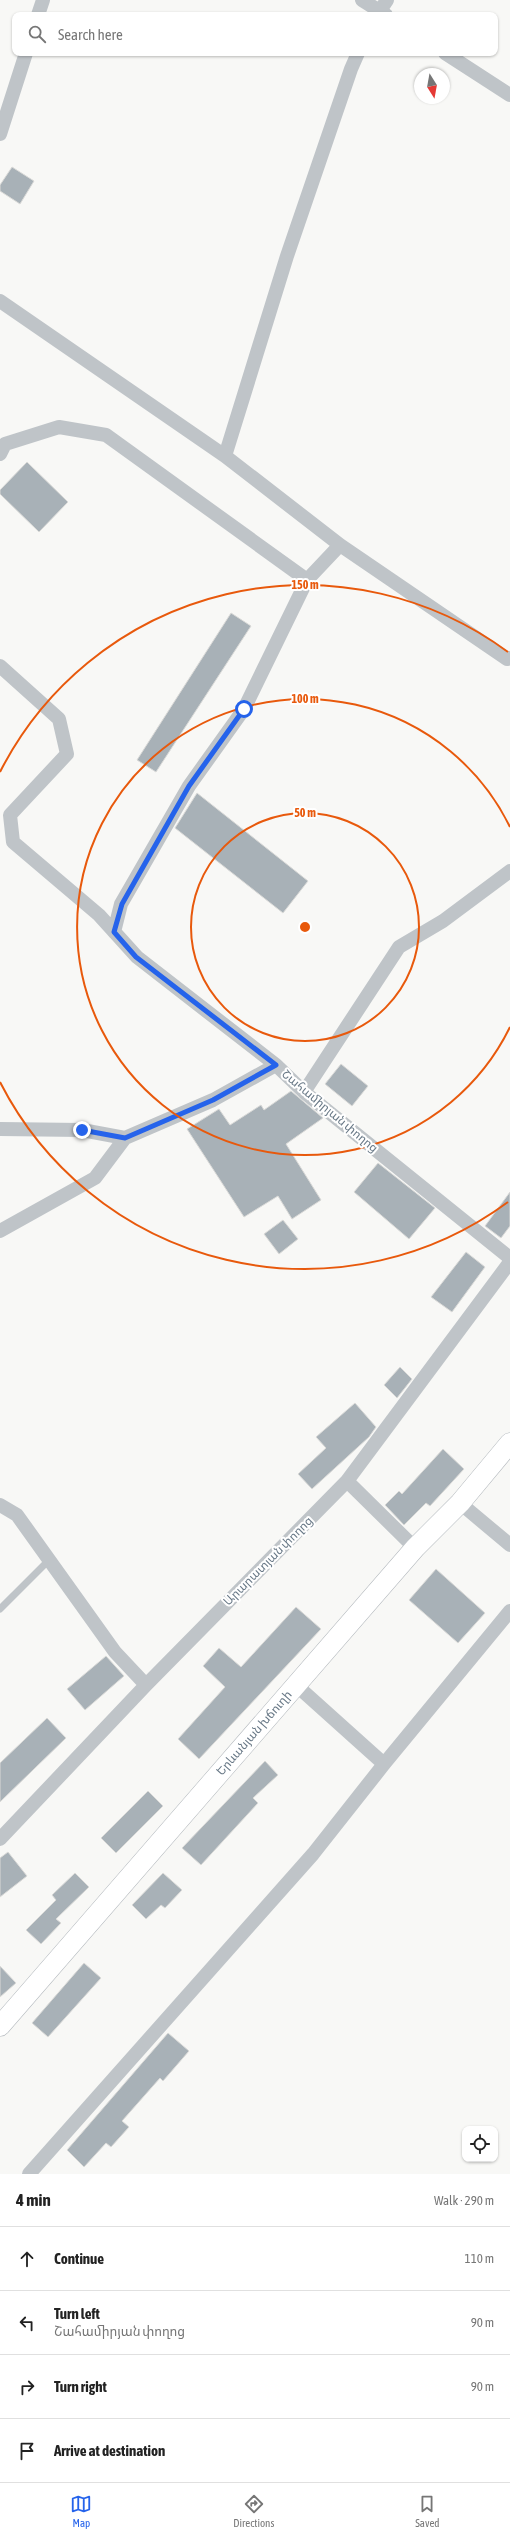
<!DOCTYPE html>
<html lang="en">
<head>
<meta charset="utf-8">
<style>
	:root { --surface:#fff; --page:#f2f2f2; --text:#222; --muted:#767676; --line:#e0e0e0; --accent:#2563eb }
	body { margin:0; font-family:"Asap Condensed","Noto Sans Armenian",sans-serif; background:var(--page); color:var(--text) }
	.controls { position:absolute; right:12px; bottom:12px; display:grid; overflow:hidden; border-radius:8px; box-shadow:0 1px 3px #0004 }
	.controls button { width:36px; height:36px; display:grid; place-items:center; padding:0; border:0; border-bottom:1px solid var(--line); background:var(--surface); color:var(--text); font:20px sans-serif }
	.compass { position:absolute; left:414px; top:68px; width:36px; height:36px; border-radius:50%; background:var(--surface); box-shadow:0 1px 3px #0004; rotate:169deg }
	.stop { position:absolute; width:12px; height:12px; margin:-9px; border:3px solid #2563eb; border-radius:50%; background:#fff }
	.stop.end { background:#2563eb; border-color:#fff; box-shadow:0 1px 4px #0008 }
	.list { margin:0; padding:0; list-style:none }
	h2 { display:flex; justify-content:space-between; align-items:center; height:52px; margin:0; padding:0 16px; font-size:17px }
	h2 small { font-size:13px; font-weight:400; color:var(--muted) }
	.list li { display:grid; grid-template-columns:26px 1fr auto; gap:12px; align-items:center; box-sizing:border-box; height:64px; padding:0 16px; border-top:1px solid var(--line) }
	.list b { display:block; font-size:15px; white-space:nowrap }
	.list p { margin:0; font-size:13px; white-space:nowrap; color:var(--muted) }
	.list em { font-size:13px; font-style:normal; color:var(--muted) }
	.icon { flex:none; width:22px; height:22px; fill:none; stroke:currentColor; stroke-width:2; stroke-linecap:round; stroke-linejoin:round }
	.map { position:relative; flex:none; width:510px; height:2174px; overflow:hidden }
	.search { position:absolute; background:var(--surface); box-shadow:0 1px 3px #0004; left:12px; right:12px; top:12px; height:44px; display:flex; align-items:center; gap:10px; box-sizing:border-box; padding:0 14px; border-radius:8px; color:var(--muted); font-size:15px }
	.sheet { height:308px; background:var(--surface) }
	nav { display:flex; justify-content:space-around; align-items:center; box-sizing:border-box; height:56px; border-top:1px solid var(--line); background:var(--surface); font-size:11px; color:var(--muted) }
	nav a { display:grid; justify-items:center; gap:2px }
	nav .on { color:var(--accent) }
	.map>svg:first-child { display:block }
	.building { fill:#a8b1b7; stroke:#dadad8 }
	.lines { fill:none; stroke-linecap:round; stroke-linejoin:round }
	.secondary-casing { stroke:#b4b9be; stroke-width:21 }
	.lane { stroke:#bfc4c8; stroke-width:7 }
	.street { stroke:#bfc4c8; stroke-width:14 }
	.secondary { stroke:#fff; stroke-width:20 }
	.route { stroke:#2563eb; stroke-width:5 }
	.ring { fill:none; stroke:#e8590c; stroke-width:2 }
	.labels { text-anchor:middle; stroke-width:4; stroke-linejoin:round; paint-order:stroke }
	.street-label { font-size:12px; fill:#687886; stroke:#fff }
	.centre { fill:#e8590c; stroke:#fff; stroke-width:2 }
	.ring-label { font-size:12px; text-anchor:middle; font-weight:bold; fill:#e8590c; stroke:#fff; stroke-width:4; stroke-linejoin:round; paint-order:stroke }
</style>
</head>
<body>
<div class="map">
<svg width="510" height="2174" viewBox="0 0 510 2174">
	<rect width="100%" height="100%" fill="#f8f8f6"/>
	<!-- building -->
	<path class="building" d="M12 167 34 181 20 204 0 191V185Z
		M27 462 68 502 39 532 0 494V490Z
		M231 613 251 626 156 772 137 760Z
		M197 793 308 881 283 913 175 828Z
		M341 1064 368 1086 352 1106 325 1084Z
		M291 1091 323 1118 286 1144 321 1200 292 1219 278 1196 244 1217 187 1129 219 1109 230 1125 261 1105 264 1110Z
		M378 1163 435 1208 409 1239 354 1192Z
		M510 1192V1226L501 1238 485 1226Z
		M283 1220 298 1239 279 1254 264 1234Z
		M466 1252 485 1267 452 1312 431 1297Z
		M400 1367 412 1379 397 1398 384 1385Z
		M355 1403 376 1427 369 1437 312 1489 298 1474 326 1448 316 1437Z
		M443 1449 464 1469 430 1506 426 1503 404 1525 385 1505 399 1491 402 1494Z
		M436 1569 485 1613 458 1643 409 1600Z
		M296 1607 321 1629 199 1759 178 1739 225 1687 203 1666 219 1648 241 1667Z
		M106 1656 124 1676 85 1710 67 1689Z
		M47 1718 66 1738 0 1802V1763Z
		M265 1761 278 1775 253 1798 258 1803 201 1865 182 1848Z
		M148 1791 163 1806 116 1853 101 1838Z
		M8 1852 27 1876 0 1897V1858Z
		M75 1873 89 1887 56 1919 61 1923 41 1944 26 1930 56 1900 52 1895Z
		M163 1873 182 1890 165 1908 161 1905 146 1919 132 1905Z
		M84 1963 101 1978 48 2037 32 2023Z
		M0 1966 16 1983 0 1997Z
		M168 2033 189 2051 163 2081 160 2078 122 2121 129 2127 111 2147 106 2143 84 2167 67 2150Z"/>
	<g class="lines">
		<defs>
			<path id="secondary" d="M0 2026 415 1548 460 1503 510 1443"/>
		</defs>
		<!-- secondary casing -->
		<use href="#secondary" class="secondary-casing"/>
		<!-- lane -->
		<path class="lane" d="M0 1609 49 1560"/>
		<!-- street -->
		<path class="street" d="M362 0 386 15
			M38 15 43 0
			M377 15 387 0
			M445 53 510 95
			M0 134 26 53
			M0 301 225 456 340 545
			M0 454 5 444 59 427 106 435 307 580 340 545 507 659 510 658
			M225 456 287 256 351 69 358 53
			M0 666 59 719 67 754 10 815 13 842 99 915 137 957 276 1065 304 1092 510 1258
			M114 932 121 904 189 786 244 709 307 580
			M304 1092 399 947 443 921 510 871
			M0 1129 82 1130 125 1138
			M0 1231 95 1178 125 1138 213 1100 276 1065
			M347 1481 415 1548
			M460 1503 510 1545
			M0 1505 17 1515 115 1652 146 1685
			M296 1685 384 1764
			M0 1839 146 1685 347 1481 510 1262
			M29 2174 313 1854 384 1764 510 1611"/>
		<!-- secondary -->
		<use href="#secondary" class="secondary"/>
	</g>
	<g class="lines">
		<!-- route -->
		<path class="route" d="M82 1130 125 1138 213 1100 276 1065 136 957 114 932 122 904 189 786 244 709"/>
	</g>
	<!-- distance rings -->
	<g class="ring">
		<circle cx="305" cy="927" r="114"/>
		<path d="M510 1027A228 228 0 1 1 510 827"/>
		<path d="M508 1202A342 342 0 0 1 0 1082M0 772A342 342 0 0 1 508 652"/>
	</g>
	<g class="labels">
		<!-- street labels -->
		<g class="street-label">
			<text transform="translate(330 1111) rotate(40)" y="4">Շահամիրյան փողոց</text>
			<text transform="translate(268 1561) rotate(-45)" y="4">Արարատյան փողոց</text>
			<text transform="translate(254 1733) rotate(-49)" y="4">Երևանյան խճուղի</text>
		</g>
	</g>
	<circle cx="305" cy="927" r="6" class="centre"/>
	<g class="ring-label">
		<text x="305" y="589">150 m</text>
		<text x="305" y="703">100 m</text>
		<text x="305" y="817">50 m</text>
	</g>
</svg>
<div class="controls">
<button><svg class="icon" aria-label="locate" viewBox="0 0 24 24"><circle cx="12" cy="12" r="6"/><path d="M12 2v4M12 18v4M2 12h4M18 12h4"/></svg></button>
</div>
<svg class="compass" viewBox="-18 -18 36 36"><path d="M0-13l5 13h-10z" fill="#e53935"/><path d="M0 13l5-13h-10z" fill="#767676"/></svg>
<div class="stop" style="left:244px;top:709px"></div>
<div class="stop end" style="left:82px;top:1130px"></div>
<div class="search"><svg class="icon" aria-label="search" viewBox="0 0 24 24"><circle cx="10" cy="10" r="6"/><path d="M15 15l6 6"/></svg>Search here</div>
</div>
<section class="sheet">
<h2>4 min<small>Walk · 290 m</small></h2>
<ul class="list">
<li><svg class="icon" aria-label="ahead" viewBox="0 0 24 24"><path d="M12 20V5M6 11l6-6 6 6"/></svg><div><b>Continue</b></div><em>110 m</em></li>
<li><svg class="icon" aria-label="left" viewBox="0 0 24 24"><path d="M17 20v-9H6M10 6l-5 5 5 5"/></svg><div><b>Turn left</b><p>Շահամիրյան փողոց</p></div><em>90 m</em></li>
<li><svg class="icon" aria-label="right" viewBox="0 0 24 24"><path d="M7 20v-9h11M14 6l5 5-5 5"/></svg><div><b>Turn right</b></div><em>90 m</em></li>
<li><svg class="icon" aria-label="arrive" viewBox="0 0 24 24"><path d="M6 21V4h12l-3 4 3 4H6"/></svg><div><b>Arrive at destination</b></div></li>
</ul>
</section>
<nav>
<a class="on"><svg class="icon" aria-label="map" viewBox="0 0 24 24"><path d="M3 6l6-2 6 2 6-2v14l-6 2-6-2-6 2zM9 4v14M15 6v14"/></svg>Map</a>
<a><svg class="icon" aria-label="directions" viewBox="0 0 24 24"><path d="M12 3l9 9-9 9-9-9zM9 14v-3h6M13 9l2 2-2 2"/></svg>Directions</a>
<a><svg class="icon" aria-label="saved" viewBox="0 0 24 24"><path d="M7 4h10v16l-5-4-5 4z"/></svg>Saved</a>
</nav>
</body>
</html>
